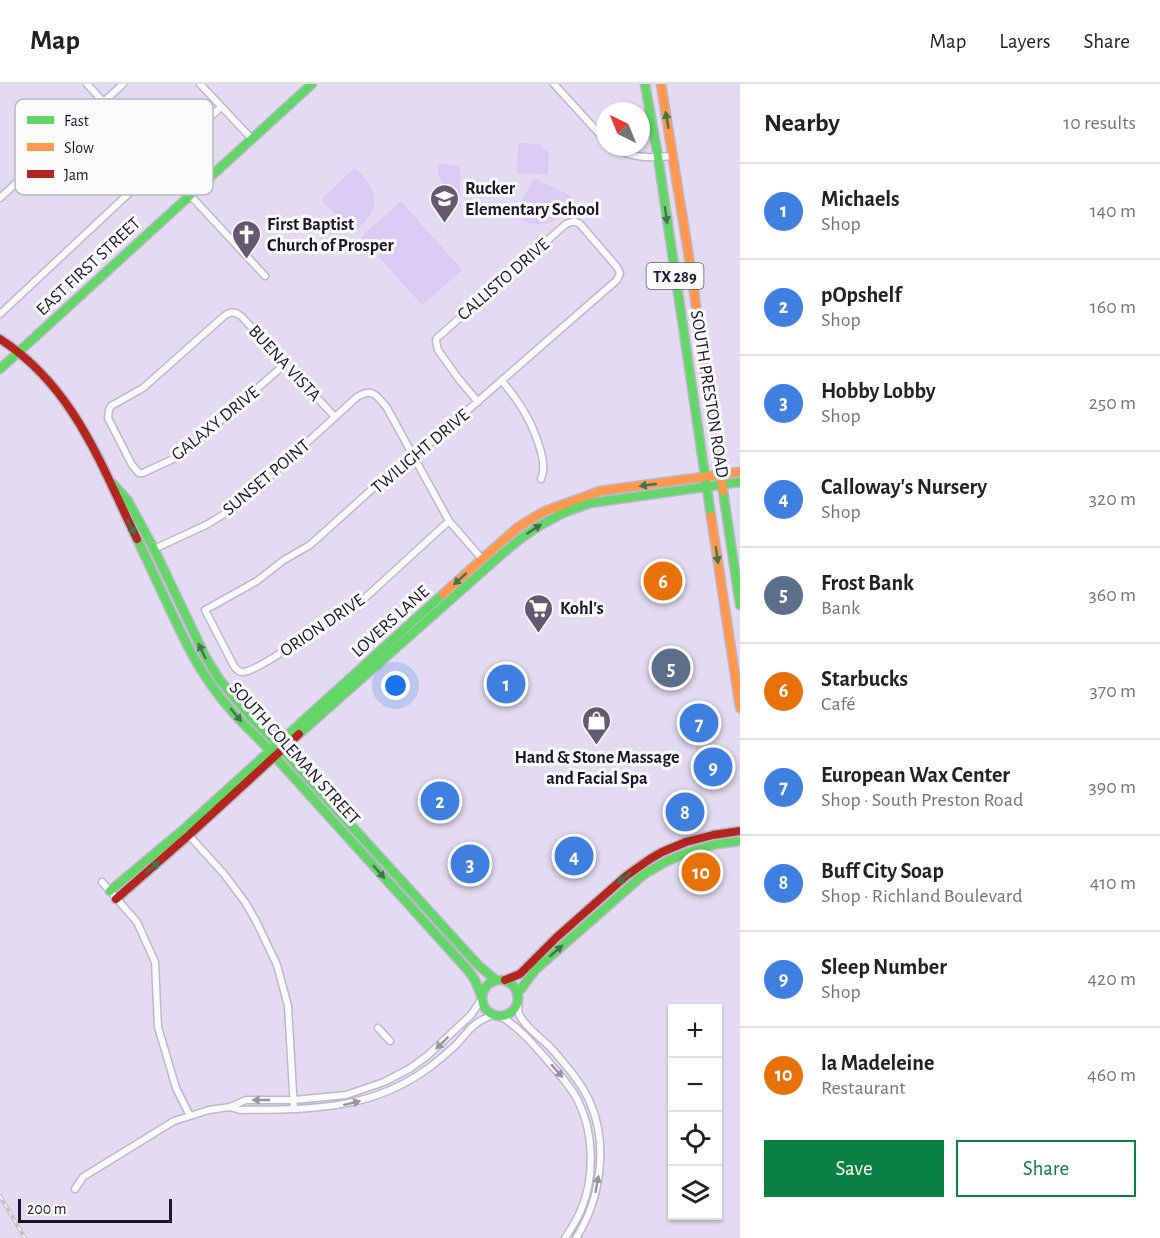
<!DOCTYPE html>
<html lang="en">
<head>
<meta charset="utf-8">
<style>
	:root { --surface:#fff; --page:#f2f2f2; --text:#202124; --muted:#757577; --line:#e0e0e0; --accent:#0b8043 }
	body { margin:0; font-family:"Alegreya Sans",sans-serif; background:var(--page); color:var(--text) }
	.controls { position:absolute; right:18px; bottom:18px; display:grid; overflow:hidden; border-radius:0px; box-shadow:0 2px 4px #0004 }
	.controls button { width:54px; height:54px; display:grid; place-items:center; padding:0; border:0; border-bottom:2px solid var(--line); background:var(--surface); color:var(--text); font:30px sans-serif }
	.compass { position:absolute; left:596px; top:18px; width:54px; height:54px; border-radius:50%; background:var(--surface); box-shadow:0 2px 4px #0004; rotate:317deg }
	.scale { position:absolute; left:18px; bottom:15px; width:154px; box-sizing:border-box; padding-left:6px; border:3px solid #1e152b; border-top:0; font-size:16px; line-height:21px; white-space:nowrap; color:#1e152b; -webkit-text-stroke:4px #fbfbfb; paint-order:stroke }
	.you { position:absolute; left:396px; top:602px; width:21px; height:21px; margin:-15px; border:4px solid #fff; border-radius:50%; background:#1a73e8; box-shadow:0 0 0 9px #1a73e833 }
	.badge { display:grid; place-items:center; width:39px; height:39px; border-radius:50%; background:var(--accent); color:#fff; font-size:20px; font-weight:700 }
	.pin { position:absolute; translate:-50% -50%; border:3px solid #fff; box-shadow:0 2px 6px #0006 }
	.list { margin:0; padding:0; list-style:none }
	h2 { display:flex; justify-content:space-between; align-items:center; height:78px; margin:0; padding:0 24px; font-size:26px }
	h2 small { font-size:20px; font-weight:400; color:var(--muted) }
	.list li { display:grid; grid-template-columns:39px 1fr auto; gap:18px; align-items:center; box-sizing:border-box; height:96px; padding:0 24px; border-top:2px solid var(--line) }
	.list b { display:block; font-size:22px; white-space:nowrap }
	.list p { margin:0; font-size:20px; white-space:nowrap; color:var(--muted) }
	.list em { font-size:20px; font-style:normal; color:var(--muted) }
	.actions { display:flex; gap:12px; padding:18px 24px }
	.actions a { flex:1; padding:14px 0; border:2px solid var(--accent); border-radius:0px; text-align:center; font-size:21px; color:var(--accent) }
	.actions .main { background:var(--accent); color:#fff }
	.icon { flex:none; width:33px; height:33px; fill:none; stroke:currentColor; stroke-width:2; stroke-linecap:round; stroke-linejoin:round }
	.map { position:relative; flex:none; width:740px; height:1154px; overflow:hidden }
	header { display:flex; align-items:center; gap:36px; box-sizing:border-box; height:84px; padding:0 30px; background:var(--surface); border-bottom:2px solid var(--line) }
	header strong { font-size:28px }
	nav { display:flex; gap:33px; margin-inline-start:auto; font-size:21px }
	main { display:flex }
	aside { flex:1; background:var(--surface) }
	.map>svg:first-child { display:block }
	.green { fill:#dacbf4 }
	.lines { fill:none; stroke-linecap:round; stroke-linejoin:round }
	.street-casing { stroke:#beb6cb; stroke-width:9 }
	.fast-casing { stroke:#beb6cb; stroke-width:11 }
	.slow-casing { stroke:#beb6cb; stroke-width:11 }
	.jam-casing { stroke:#beb6cb; stroke-width:11 }
	.street { stroke:#fbfafd; stroke-width:6 }
	.fast { stroke:#63d668; stroke-width:8 }
	.slow { stroke:#ff974d; stroke-width:8 }
	.jam { stroke:#b3261e; stroke-width:8 }
	.rail-casing { stroke:#c4c2c7; stroke-width:4 }
	.rail { stroke:#fbfbfb; stroke-width:1.5; stroke-dasharray:4.5; stroke-linecap:butt }
	.oneway { fill:#40764a }
	.oneway2 { fill:#98939e }
	.labels { text-anchor:middle; stroke-width:6; stroke-linejoin:round; paint-order:stroke }
	.shield { fill:#fbfbfb; stroke:#605a69; stroke-width:1.5 }
	.shield-label { font-size:16px; font-weight:bold; fill:#1e152b }
	.poi-label { font-size:18px; font-weight:bold; fill:#1e152b; stroke:#fbfbfb; text-anchor:start }
	.street-label { font-size:18px; fill:#1e152b; stroke:#fbfbfb }
	.key { fill:#fbfbfb; stroke:#b9b6bd; stroke-width:1.5 }
	.key-label { font-size:16px; fill:#1e152b }
</style>
</head>
<body>
<header>
<strong>Map</strong>
<nav><a>Map</a><a>Layers</a><a>Share</a></nav>
</header>
<main>
<div class="map">
<svg width="740" height="1154" viewBox="0 0 740 1154">
	<rect width="100%" height="100%" fill="#e3dbf1"/>
	<!-- green -->
	<path class="green" d="M518 59 539 60 549 69 548 91 517 89Z
		M438 80 460 81V112H451C443 104 436 90 438 80Z
		M355 84C382 109 381 127 352 149L323 118V113Z
		M536 95 573 113C561 141 539 148 514 132L533 96Z
		M401 117 462 186 422 221 361 153Z"/>
	<g class="lines">
		<defs>
			<path id="street" d="M87 0 265 192
				M200 0 251 54
				M554 0 605 56
				M613 63C632 75 651 74 673 72
				M0 114 123 0
				M0 230 221 23
				M285 280 195 359 173 375 143 389H139L132 381 108 334 109 326 111 322 143 304 223 233C230 227 235 227 242 233L335 333
				M502 297C521 320 533 339 541 368 543 377 545 386 541 395
				M449 437 354 524C344 530 335 534 325 539 311 548 255 590 241 588 238 587 236 585 234 582L205 526 257 497 284 476 310 461 390 389 429 360 617 196 620 189 617 183 580 140 574 137 566 140 437 254 436 257 438 266 458 294 478 318
				M154 465 206 441 231 426 257 404 357 313C373 303 377 312 387 324L449 437 482 475
				M186 748 224 790 245 818 256 837 277 881 288 922 294 1025
				M102 798 137 838 155 878 158 943 176 1004 190 1032
				M518 917C518 921 518 926 519 930 524 942 542 955 551 964 565 980 580 997 589 1016 609 1059 601 1115 576 1154
				M500 932C519 943 533 960 547 976 558 989 571 1002 578 1017 594 1048 595 1093 581 1126 577 1136 571 1145 565 1154
				M378 944 390 957
				M230 1023 240 1026C310 1025 371 1027 430 983 439 976 447 969 455 962 469 947 472 938 494 931
				M75 1105 83 1093 174 1037 190 1032 209 1026 230 1023 246 1016H294L346 1011 384 998 409 985 427 972 471 931 481 916"/>
			<path id="fast" d="M645 0 658 73 711 432
				M0 285 312 0
				M113 400 128 417 154 465 206 574 219 595 249 631 277 660 479 882 496 896
				M723 407 740 521
				M137 455C156 494 173 534 193 572 210 603 233 631 259 655L467 885 475 896 481 911
				M299 650 502 470 520 455 539 442 563 429 590 419 740 398
				M110 807 184 745 443 510
				M482 914a18 18 0 1 1 36 0a18 18 0 1 1-36 0Z
				M517 910 536 885 643 791 665 778 689 768 717 760 740 757"/>
			<path id="slow" d="M661 0 688 167 723 407
				M711 432 740 624
				M443 510 517 444 543 428 600 407 740 388"/>
			<path id="jam" d="M0 255C74 303 100 379 137 455
				M116 815 189 751 299 650
				M505 896 520 890 557 853 626 792 650 775 662 768 686 758 713 751 740 747"/>
		</defs>
		<!-- street casing -->
		<use href="#street" class="street-casing"/>
		<!-- fast casing -->
		<use href="#fast" class="fast-casing"/>
		<!-- slow casing -->
		<use href="#slow" class="slow-casing"/>
		<!-- jam casing -->
		<use href="#jam" class="jam-casing"/>
		<!-- street -->
		<use href="#street" class="street"/>
		<!-- fast -->
		<use href="#fast" class="fast"/>
		<!-- slow -->
		<use href="#slow" class="slow"/>
		<!-- jam -->
		<use href="#jam" class="jam"/>
		<defs>
			<path id="rail" d="M0 1112 25 1154"/>
		</defs>
		<!-- rail casing -->
		<use href="#rail" class="rail-casing"/>
		<!-- rail -->
		<use href="#rail" class="rail"/>
	</g>
	<!-- one-way arrows -->
	<defs><path id="oneway-solid" d="M-6-.8H1V-3.2L6.5 0L1 3.2V.8H-6Z" transform="scale(1.5)"/></defs>
	<g class="oneway">
		<use href="#oneway-solid" transform="translate(667 36) rotate(-100)"/>
		<use href="#oneway-solid" transform="translate(666 131) rotate(82)"/>
		<use href="#oneway-solid" transform="translate(648 401) rotate(172)"/>
		<use href="#oneway-solid" transform="translate(131 443) rotate(64)"/>
		<use href="#oneway-solid" transform="translate(534 445) rotate(-33)"/>
		<use href="#oneway-solid" transform="translate(717 471) rotate(82)"/>
		<use href="#oneway-solid" transform="translate(460 495) rotate(138)"/>
		<use href="#oneway-solid" transform="translate(202 567) rotate(-116)"/>
		<use href="#oneway-solid" transform="translate(236 631) rotate(50)"/>
		<use href="#oneway-solid" transform="translate(153 783) rotate(-41)"/>
		<use href="#oneway-solid" transform="translate(379 788) rotate(48)"/>
		<use href="#oneway-solid" transform="translate(624 794) rotate(140)"/>
		<use href="#oneway-solid" transform="translate(556 867) rotate(-41)"/>
	</g>
	<g class="oneway2">
		<use href="#oneway-solid" transform="translate(442 959) rotate(136)"/>
		<use href="#oneway-solid" transform="translate(557 987) rotate(49)"/>
		<use href="#oneway-solid" transform="translate(261 1016) rotate(-180)"/>
		<use href="#oneway-solid" transform="translate(352 1019) rotate(-14)"/>
		<use href="#oneway-solid" transform="translate(597 1100) rotate(-80)"/>
	</g>
	<!-- icons -->
	<defs>
		<symbol id="school-pin" viewBox="-11 -11 22 30"><path d="M0 17L-7.5 6A9.5 9.5 0 1 1 7.5 6Z" fill="#635a70" stroke="#fbfbfb"/><path d="M0-5L7-2L0 1L-7-2ZM-4 1L0 2.5L4 1V4Q0 6-4 4Z" fill="#fff"/></symbol>
		<symbol id="church-pin" viewBox="-11 -11 22 30"><path d="M0 17L-7.5 6A9.5 9.5 0 1 1 7.5 6Z" fill="#635a70" stroke="#fbfbfb"/><path d="M-1.2-6h2.4v3.5h3.3v2.4h-3.3V6h-2.4V-.1h-3.3v-2.4h3.3Z" fill="#fff"/></symbol>
		<symbol id="supermarket-pin" viewBox="-11 -11 22 30"><path d="M0 17L-7.5 6A9.5 9.5 0 1 1 7.5 6Z" fill="#635a70" stroke="#fbfbfb"/><path d="M-6-5.5h2.5l.6 2H6L4.5 2H-2.5L-4.4-4H-6ZM-1.5 3.2a1.3 1.3 0 1 0 .1 0ZM3 3.2a1.3 1.3 0 1 0 .1 0Z" fill="#fff"/></symbol>
		<symbol id="shop-pin" viewBox="-11 -11 22 30"><path d="M0 17L-7.5 6A9.5 9.5 0 1 1 7.5 6Z" fill="#635a70" stroke="#fbfbfb"/><path d="M-5-2.5h2.3a2.7 3.5 0 0 1 5.4 0H5L5.5 6h-11ZM-1.5-2.5h3a1.5 2.3 0 0 0-3 0Z" fill="#fff"/></symbol>
	</defs>
	<g fill-rule="evenodd">
		<use href="#school-pin" x="428" y="98" width="33" height="45"/>
		<use href="#church-pin" x="230" y="134" width="33" height="45"/>
		<use href="#supermarket-pin" x="522" y="508" width="33" height="45"/>
		<use href="#shop-pin" x="580" y="620" width="33" height="45"/>
	</g>
	<g class="labels">
		<!-- shield labels -->
		<rect class="shield" x="646.5" y="179" width="57" height="26" rx="4.5"/>
		<g class="shield-label">
			<text x="675" y="198">TX 289</text>
		</g>
		<!-- poi labels -->
		<g class="poi-label">
			<text x="465" y="110">Rucker<tspan x="465" dy="21">Elementary School</tspan></text>
			<text x="267" y="146">First Baptist<tspan x="267" dy="21">Church of Prosper</tspan></text>
			<text x="560" y="530">Kohl's</text>
			<text x="597" y="679" text-anchor="middle">Hand &amp; Stone Massage<tspan x="597" dy="21">and Facial Spa</tspan></text>
		</g>
		<!-- street labels -->
		<g class="street-label">
			<text transform="translate(88 182) rotate(-43)" y="6">EAST FIRST STREET</text>
			<text transform="translate(503 195) rotate(-41)" y="6">CALLISTO DRIVE</text>
			<text transform="translate(285 279) rotate(47)" y="6">BUENA VISTA</text>
			<text transform="translate(710 310) rotate(81)" y="6">SOUTH PRESTON ROAD</text>
			<text transform="translate(215 339) rotate(-39)" y="6">GALAXY DRIVE</text>
			<text transform="translate(420 367) rotate(-40)" y="6">TWILIGHT DRIVE</text>
			<text transform="translate(266 393) rotate(-40)" y="6">SUNSET POINT</text>
			<text transform="translate(390 537) rotate(-42)" y="6">LOVERS LANE</text>
			<text transform="translate(322 541) rotate(-34)" y="6">ORION DRIVE</text>
			<text transform="translate(295 669) rotate(48)" y="6">SOUTH COLEMAN STREET</text>
		</g>
	</g>
	<!-- legend -->
	<rect x="15" y="15" width="198" height="96" rx="9" class="key"/>
	<rect x="27" y="32" width="27" height="8" fill="#63d668"/>
	<rect x="27" y="59" width="27" height="8" fill="#ff974d"/>
	<rect x="27" y="86" width="27" height="8" fill="#b3261e"/>
	<g class="key-label">
		<text x="64" y="42">Fast</text>
		<text x="64" y="69">Slow</text>
		<text x="64" y="96">Jam</text>
	</g>
</svg>
<div class="controls">
<button>+</button>
<button>−</button>
<button><svg class="icon" aria-label="locate" viewBox="0 0 24 24"><circle cx="12" cy="12" r="6"/><path d="M12 2v4M12 18v4M2 12h4M18 12h4"/></svg></button>
<button><svg class="icon" aria-label="layers" viewBox="0 0 24 24"><path d="M12 4l9 5-9 5-9-5zM3 14l9 5 9-5"/></svg></button>
</div>
<svg class="compass" viewBox="-18 -18 36 36"><path d="M0-13l5 13h-10z" fill="#e53935"/><path d="M0 13l5-13h-10z" fill="#757577"/></svg>
<div class="scale">200 m</div>
<div class="you"></div>
<div class="pin badge" style="left:506px;top:600px;background:#3f7fe0">1</div>
<div class="pin badge" style="left:440px;top:717px;background:#3f7fe0">2</div>
<div class="pin badge" style="left:470px;top:780px;background:#3f7fe0">3</div>
<div class="pin badge" style="left:574px;top:772px;background:#3f7fe0">4</div>
<div class="pin badge" style="left:671px;top:584px;background:#5c6f8a">5</div>
<div class="pin badge" style="left:663px;top:497px;background:#e8710a">6</div>
<div class="pin badge" style="left:699px;top:639px;background:#3f7fe0">7</div>
<div class="pin badge" style="left:685px;top:728px;background:#3f7fe0">8</div>
<div class="pin badge" style="left:713px;top:683px;background:#3f7fe0">9</div>
<div class="pin badge" style="left:701px;top:788px;background:#e8710a">10</div>
</div>
<aside>
<h2>Nearby<small>10 results</small></h2>
<ul class="list">
<li><span class="badge" style="background:#3f7fe0">1</span><div><b>Michaels</b><p>Shop</p></div><em>140 m</em></li>
<li><span class="badge" style="background:#3f7fe0">2</span><div><b>pOpshelf</b><p>Shop</p></div><em>160 m</em></li>
<li><span class="badge" style="background:#3f7fe0">3</span><div><b>Hobby Lobby</b><p>Shop</p></div><em>250 m</em></li>
<li><span class="badge" style="background:#3f7fe0">4</span><div><b>Calloway's Nursery</b><p>Shop</p></div><em>320 m</em></li>
<li><span class="badge" style="background:#5c6f8a">5</span><div><b>Frost Bank</b><p>Bank</p></div><em>360 m</em></li>
<li><span class="badge" style="background:#e8710a">6</span><div><b>Starbucks</b><p>Café</p></div><em>370 m</em></li>
<li><span class="badge" style="background:#3f7fe0">7</span><div><b>European Wax Center</b><p>Shop · South Preston Road</p></div><em>390 m</em></li>
<li><span class="badge" style="background:#3f7fe0">8</span><div><b>Buff City Soap</b><p>Shop · Richland Boulevard</p></div><em>410 m</em></li>
<li><span class="badge" style="background:#3f7fe0">9</span><div><b>Sleep Number</b><p>Shop</p></div><em>420 m</em></li>
<li><span class="badge" style="background:#e8710a">10</span><div><b>la Madeleine</b><p>Restaurant</p></div><em>460 m</em></li>
</ul>
<div class="actions"><a class="main">Save</a><a>Share</a></div>
</aside>
</main>
</body>
</html>
